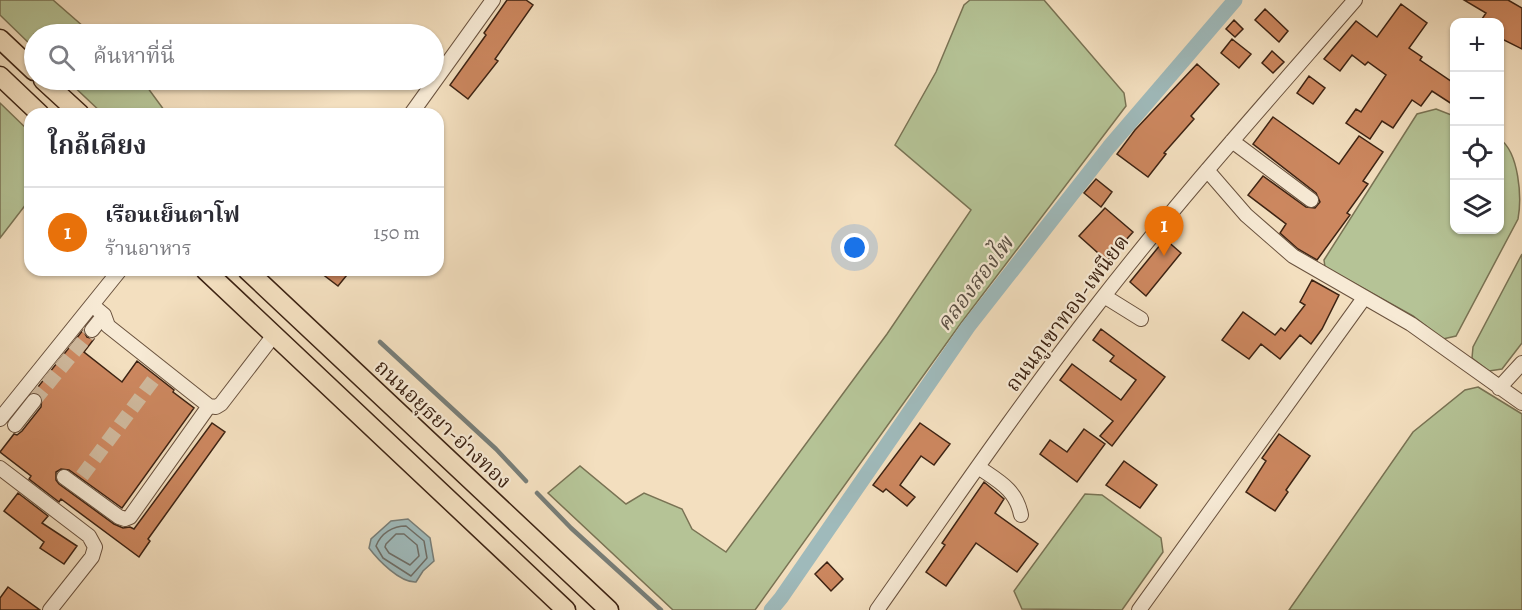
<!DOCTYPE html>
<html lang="th">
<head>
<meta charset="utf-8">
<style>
	:root { --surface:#fff; --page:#f7f7f7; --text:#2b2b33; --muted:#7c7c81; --line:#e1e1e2; --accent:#8f2418 }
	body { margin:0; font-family:Alegreya,"Noto Serif Thai",serif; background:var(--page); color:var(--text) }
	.controls { position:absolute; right:18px; top:18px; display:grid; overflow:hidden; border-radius:12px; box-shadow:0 2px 4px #0004 }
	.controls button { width:54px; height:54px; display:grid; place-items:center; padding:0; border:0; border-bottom:2px solid var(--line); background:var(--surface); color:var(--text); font:30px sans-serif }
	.you { position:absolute; left:855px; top:248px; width:21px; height:21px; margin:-15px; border:4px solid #fff; border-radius:50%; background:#1a73e8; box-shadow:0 0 0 9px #1a73e833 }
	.badge { display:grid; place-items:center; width:39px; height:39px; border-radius:50%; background:var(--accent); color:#fff; font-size:20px; font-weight:700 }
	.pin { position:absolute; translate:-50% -50px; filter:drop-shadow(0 2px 3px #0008) }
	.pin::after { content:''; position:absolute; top:32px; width:21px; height:18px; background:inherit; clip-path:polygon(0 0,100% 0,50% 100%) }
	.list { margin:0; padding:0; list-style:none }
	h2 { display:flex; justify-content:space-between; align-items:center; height:78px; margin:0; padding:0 24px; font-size:26px }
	h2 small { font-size:20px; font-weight:400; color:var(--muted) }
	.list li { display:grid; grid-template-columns:39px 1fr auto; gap:18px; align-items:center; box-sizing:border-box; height:90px; padding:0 24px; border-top:2px solid var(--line) }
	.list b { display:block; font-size:22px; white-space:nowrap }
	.list p { margin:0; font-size:20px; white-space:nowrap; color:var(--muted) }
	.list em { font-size:20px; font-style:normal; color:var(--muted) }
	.icon { flex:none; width:33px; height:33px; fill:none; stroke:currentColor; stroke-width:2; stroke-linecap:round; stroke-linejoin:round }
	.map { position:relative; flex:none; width:1522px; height:610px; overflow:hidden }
	.search { position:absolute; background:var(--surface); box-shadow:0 2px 4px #0004; left:24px; top:24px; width:420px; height:66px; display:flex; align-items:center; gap:15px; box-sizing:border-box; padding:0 21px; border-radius:33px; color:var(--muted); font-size:22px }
	.panel { position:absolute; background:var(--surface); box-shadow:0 2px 4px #0004; left:24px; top:108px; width:420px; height:168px; border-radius:18px }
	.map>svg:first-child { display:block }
	.green { fill:#b5c396; stroke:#797354; stroke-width:1.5 }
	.water { fill:#9fbabb; stroke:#787e78; stroke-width:1.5 }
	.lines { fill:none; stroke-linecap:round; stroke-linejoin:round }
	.shore { stroke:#6e6e67; stroke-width:1.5 }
	.stream { stroke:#787e78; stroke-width:4.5 }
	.canal { stroke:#9fbabb; stroke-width:15 }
	.building { fill:#cc875f; stroke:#3d2313; stroke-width:1.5 }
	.minor-tunnel { stroke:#cfb99d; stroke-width:14; stroke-dasharray:14 7; stroke-linecap:butt }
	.minor-casing { stroke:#6a523e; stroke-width:16 }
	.major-casing { stroke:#3d2313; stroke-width:21 }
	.minor { stroke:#f7ead5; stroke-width:14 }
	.major { stroke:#f3dfbf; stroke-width:18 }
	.labels { text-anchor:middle; stroke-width:4.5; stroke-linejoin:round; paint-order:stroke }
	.street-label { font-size:21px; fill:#3d2313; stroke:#f7ead5 }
	.water-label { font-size:22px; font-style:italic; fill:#5a5045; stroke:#f7ead5 }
</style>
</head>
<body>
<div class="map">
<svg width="1522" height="610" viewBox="0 0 1522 610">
	<rect width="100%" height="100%" fill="#f3dfbf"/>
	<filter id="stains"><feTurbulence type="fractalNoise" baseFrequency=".00333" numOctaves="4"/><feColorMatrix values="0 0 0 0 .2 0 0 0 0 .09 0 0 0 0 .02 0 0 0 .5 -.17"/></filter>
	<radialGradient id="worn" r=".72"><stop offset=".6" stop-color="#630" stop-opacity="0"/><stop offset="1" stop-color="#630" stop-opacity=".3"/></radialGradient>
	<!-- green -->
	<path class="green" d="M0 0H53L92 34H34V48L0 15Z
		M970 0H1044L1124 93 1126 106 961 323 755 610H673L548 493 580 466 626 504 644 493 682 509 692 529 726 552 887 334 971 210 895 145 936 72 964 5Z
		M67 80H142L167 114H103Z
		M0 103 30 132V199L0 238Z
		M1436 109 1454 116V230H1500V139C1519 153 1522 197 1518 219L1456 336 1443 339 1413 316 1325 267 1324 260 1417 114Z
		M1522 254V343L1502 369 1489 371 1472 358 1473 347Z
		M1478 387 1522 414V610H1289L1413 432 1465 390Z
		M1085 494 1102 495 1161 538 1163 552 1122 610 1022 609 1014 591Z"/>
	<!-- water -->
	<path class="water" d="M408 519 430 538 434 561 423 571 416 582C400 583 378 560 369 548L371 539 391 521Z"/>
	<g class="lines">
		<!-- shore -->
		<path class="shore" d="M406 526 424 541 427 558 411 576 383 558 376 546C381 533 393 526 406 526Z
			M396 534H404L417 545 419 556 410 565 389 553 385 547 386 544Z"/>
		<!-- stream -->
		<path class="stream" d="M380 342 496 449 526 481
			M537 493 571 528 661 610"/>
		<!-- canal -->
		<path class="canal" d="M771 610 781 598 968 327 1109 147 1235 0"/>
	</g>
	<!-- building -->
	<path class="building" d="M507 0H526L533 5 495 59 498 61 468 99 450 85 486 35 484 33Z
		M1464 0H1508L1522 8V49L1500 38V22H1480L1486 13Z
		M1401 4 1427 23 1409 48 1422 57 1420 60 1455 84V106L1432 91 1421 106 1412 100 1393 128 1382 121 1370 139 1346 123 1356 109 1361 112 1386 75 1368 62 1365 65 1352 55 1340 71 1324 59 1356 21 1377 37Z
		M1265 9 1288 31 1279 42 1255 20Z
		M1234 20 1243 29 1235 37 1226 29Z
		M1232 39 1251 54 1239 68 1221 53Z
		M1272 51 1284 62 1273 73 1262 63Z
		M1197 64 1219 84 1191 116 1194 119 1164 153 1166 154 1148 177 1117 154 1135 130Z
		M1309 76 1325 88 1313 104 1297 93Z
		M1273 117 1339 164 1359 136 1383 152 1363 181 1368 184 1347 213 1350 215 1317 260 1298 249 1280 233 1286 224 1248 195 1263 176 1306 207 1315 208 1320 202 1316 193 1253 144Z
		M1096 179 1112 192 1101 207 1084 193Z
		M1105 208 1133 232 1107 261 1079 236Z
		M1165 239 1181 253 1146 296 1130 282Z
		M317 270H351L338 286Z
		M1312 280 1339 295 1322 329 1311 344 1300 335 1280 359 1261 344 1249 359 1222 340 1243 312 1275 335 1281 328 1285 331 1305 305 1300 302Z
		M1101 329 1165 377 1112 446 1100 436 1113 421 1060 380 1072 364 1121 400 1136 380 1110 361 1114 356 1093 340Z
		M83 330 87 337 94 339 84 352 122 382 137 361 174 390 173 392 194 408 122 508 69 470 61 469 56 472V480L59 484 114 524 123 528 130 527 134 529 212 423 225 432 148 539 150 541 139 557 61 499 59 502 29 479 31 476 0 452 14 434 17 435 22 431 41 407 42 397 34 392Z
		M920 423 950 444 934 465 921 456 900 485 915 497 907 506 886 489 883 492 873 485Z
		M1084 429 1105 444 1077 482 1040 454 1050 440 1067 452Z
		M1279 434 1310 456 1286 490 1288 492 1275 511 1246 492 1266 461 1262 458Z
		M1124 461 1157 485 1140 508 1106 485Z
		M984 482 1004 499 995 513 1038 544 1017 572 976 543 946 586 926 572 945 545 942 543Z
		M18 493 48 516 42 523 77 546 64 564 40 548 44 542 4 511Z
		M827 562 843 579 831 591 815 574Z
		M8 587 40 610H0V598Z"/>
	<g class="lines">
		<!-- minor-tunnel -->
		<path class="minor-tunnel" d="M34 401 92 330
			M82 476 157 375"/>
		<defs>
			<path id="minor" d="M411 114 493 0
				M1232 141 1311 200
				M1207 170 1246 215 1293 256 1411 324 1522 403
				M1104 296 1141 319
				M92 305 104 315 108 326 209 406 216 407 221 404 274 335
				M92 330 104 315
				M1499 388 1522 363
				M0 419 120 270
				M15 425 34 401
				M978 467C998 481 1016 489 1021 515
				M0 468 89 536 95 547 92 557 50 610
				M64 477 119 517 125 519 130 517 209 406
				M877 610C949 508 1020 404 1097 305 1179 199 1268 100 1355 0
				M1139 610 1364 298"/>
			<path id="major" d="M0 39 34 71
				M0 76 40 114
				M43 80 80 114
				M205 270 566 610
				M247 270 609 610"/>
		</defs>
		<!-- minor casing -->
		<use href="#minor" class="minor-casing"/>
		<!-- major casing -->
		<use href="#major" class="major-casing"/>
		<!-- minor -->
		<use href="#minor" class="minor"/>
		<!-- major -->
		<use href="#major" class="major"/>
	</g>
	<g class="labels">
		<!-- street labels -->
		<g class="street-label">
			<text transform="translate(1067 313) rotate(-53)" y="7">ถนนภูเขาทอง-เพนียด</text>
			<text transform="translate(443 424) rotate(43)" y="7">ถนนอยุธยา-อ่างทอง</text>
		</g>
		<!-- water labels -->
		<g class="water-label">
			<text transform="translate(974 283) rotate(-53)" y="8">คลองสองไพ</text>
		</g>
	</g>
	<rect width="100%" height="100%" filter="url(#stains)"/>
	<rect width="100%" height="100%" fill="url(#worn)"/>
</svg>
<div class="controls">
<button>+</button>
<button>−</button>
<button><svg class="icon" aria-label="locate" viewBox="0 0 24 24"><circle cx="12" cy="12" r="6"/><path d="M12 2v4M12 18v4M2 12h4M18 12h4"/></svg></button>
<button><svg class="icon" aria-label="layers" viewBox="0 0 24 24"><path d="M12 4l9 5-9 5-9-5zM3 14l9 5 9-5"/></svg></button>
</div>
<div class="you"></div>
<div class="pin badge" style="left:1164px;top:256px;background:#e8710a">1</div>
<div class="search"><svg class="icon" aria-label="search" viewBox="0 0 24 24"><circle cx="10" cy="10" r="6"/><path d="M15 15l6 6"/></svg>ค้นหาที่นี่</div>
<section class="panel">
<h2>ใกล้เคียง<small></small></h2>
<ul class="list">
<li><span class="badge" style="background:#e8710a">1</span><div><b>เรือนเย็นตาโฟ</b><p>ร้านอาหาร</p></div><em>150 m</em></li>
</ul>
</section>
</div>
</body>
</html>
